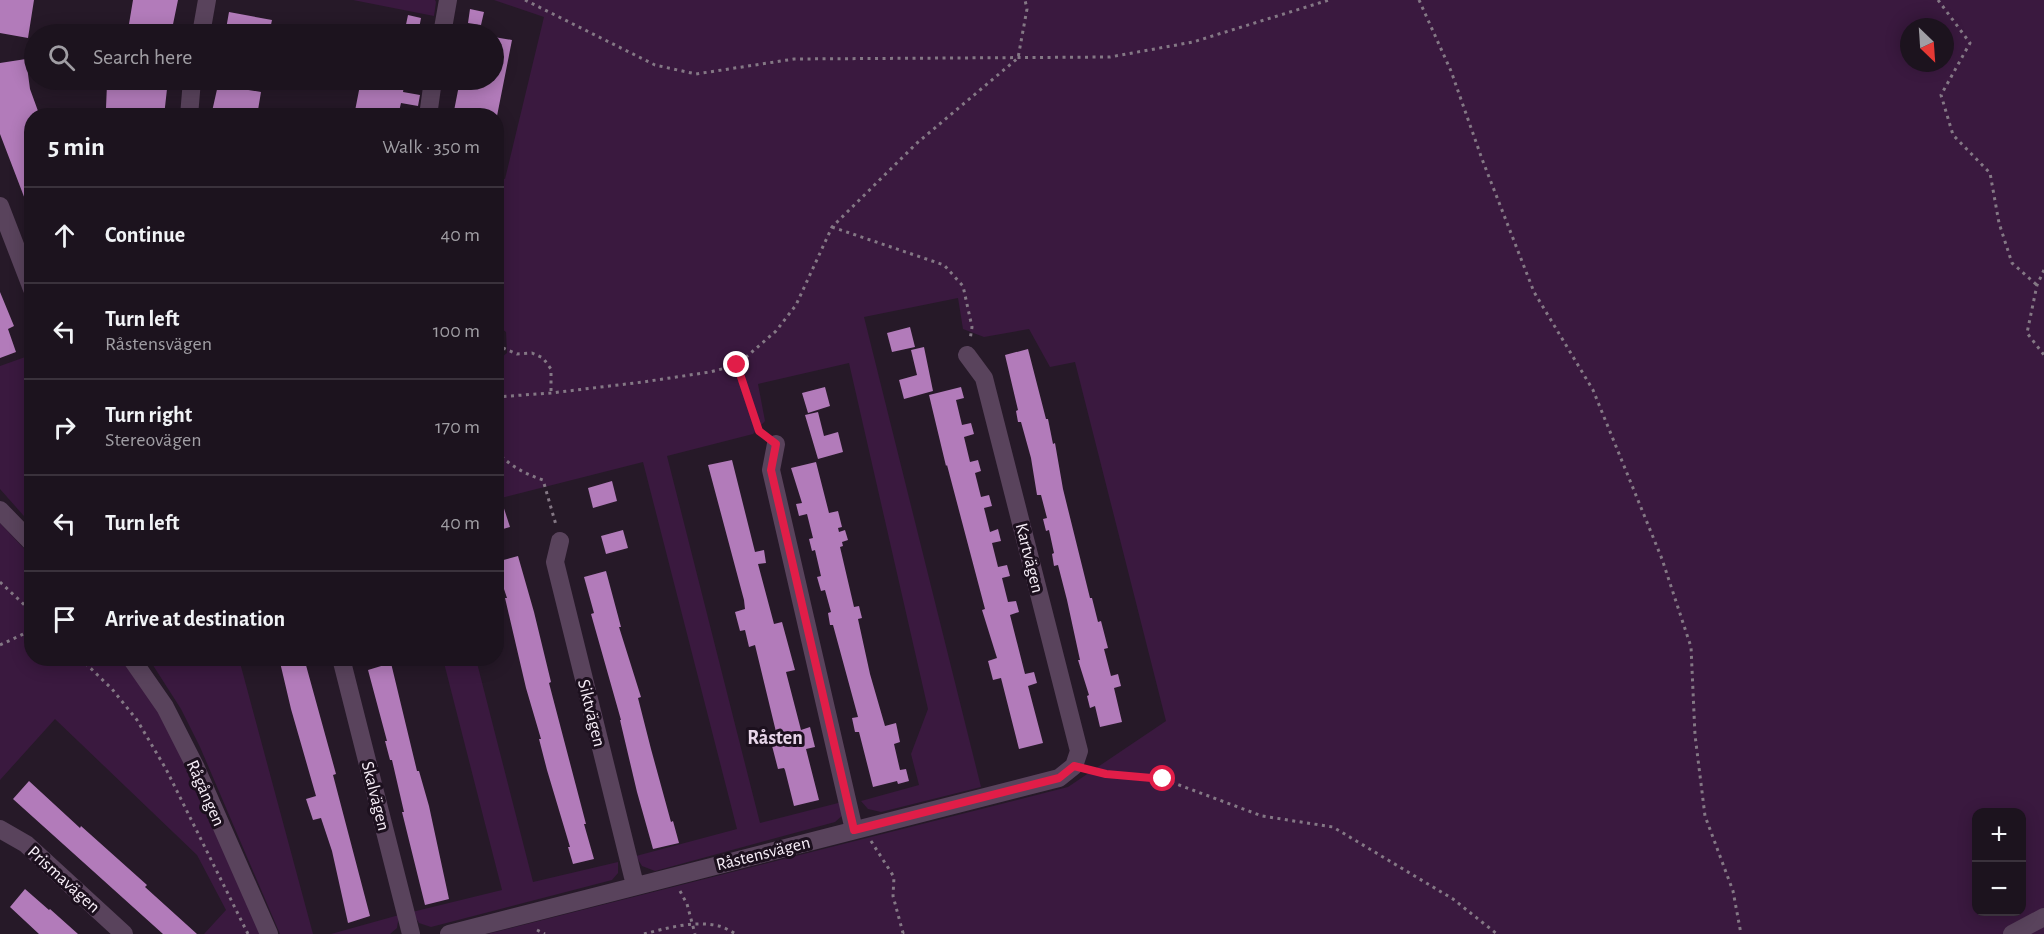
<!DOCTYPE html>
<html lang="en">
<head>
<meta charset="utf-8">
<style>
	:root { --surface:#1c131e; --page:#29202b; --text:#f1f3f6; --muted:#a09ea4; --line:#3a323c }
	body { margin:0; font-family:"Alegreya Sans",sans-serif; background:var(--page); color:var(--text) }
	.controls { position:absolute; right:18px; bottom:18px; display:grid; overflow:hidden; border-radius:12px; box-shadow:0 3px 15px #0003 }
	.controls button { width:54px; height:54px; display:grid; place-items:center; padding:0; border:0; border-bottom:2px solid var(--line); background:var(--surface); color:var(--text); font:30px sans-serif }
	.compass { position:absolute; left:1900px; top:18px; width:54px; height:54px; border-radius:50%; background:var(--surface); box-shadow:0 3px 15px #0003; rotate:155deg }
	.stop { position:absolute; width:18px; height:18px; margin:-14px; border:4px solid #e11d48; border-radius:50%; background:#fff }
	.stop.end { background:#e11d48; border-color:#fff; box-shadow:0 2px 6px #0008 }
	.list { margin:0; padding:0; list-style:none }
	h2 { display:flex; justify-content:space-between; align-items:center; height:78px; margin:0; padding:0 24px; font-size:26px }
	h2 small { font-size:20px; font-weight:400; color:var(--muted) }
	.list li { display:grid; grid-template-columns:39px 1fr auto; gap:18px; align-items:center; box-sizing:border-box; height:96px; padding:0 24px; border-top:2px solid var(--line) }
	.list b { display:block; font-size:22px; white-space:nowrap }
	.list p { margin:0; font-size:20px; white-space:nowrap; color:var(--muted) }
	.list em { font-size:20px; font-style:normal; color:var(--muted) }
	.icon { flex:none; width:33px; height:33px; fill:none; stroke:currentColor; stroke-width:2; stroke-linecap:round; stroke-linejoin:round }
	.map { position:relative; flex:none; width:2044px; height:934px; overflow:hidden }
	.search { position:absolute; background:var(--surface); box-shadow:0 3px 15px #0003; left:24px; top:24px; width:480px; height:66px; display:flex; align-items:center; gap:15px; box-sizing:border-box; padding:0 21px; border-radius:33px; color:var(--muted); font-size:22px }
	.panel { position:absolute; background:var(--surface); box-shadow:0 3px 15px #0003; left:24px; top:108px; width:480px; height:558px; border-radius:24px }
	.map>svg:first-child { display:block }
	.green { fill:#3a193f; fill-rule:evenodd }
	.building { fill:#b27bba }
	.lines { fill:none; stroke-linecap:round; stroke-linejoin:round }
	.path { stroke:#847885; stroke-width:3; stroke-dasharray:3 4.5; stroke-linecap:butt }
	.street { stroke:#59435c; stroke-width:18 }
	.route { stroke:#e11d48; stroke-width:8 }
	.labels { text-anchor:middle; stroke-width:6; stroke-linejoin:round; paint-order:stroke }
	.street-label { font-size:18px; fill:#f7eef8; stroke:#1c101e }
	.neighbourhood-label { font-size:20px; font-weight:bold; fill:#e8d6ea; stroke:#1c101e }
</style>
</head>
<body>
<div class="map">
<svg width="2044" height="934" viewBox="0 0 2044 934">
	<rect width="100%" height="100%" fill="#261928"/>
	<!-- green -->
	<path class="green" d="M353 0H435L436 2 434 16Z
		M494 0H2044V934H487L1068 787 1166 721 1075 362 1050 367 1029 329 984 337 963 329 958 298 864 317 981 787 881 812 868 809 861 801 919 785 911 754 928 709 849 363 758 384 765 421 753 434 667 456 760 823 842 802 843 815 835 822 655 871 642 866 636 856 737 829 643 462 497 499V361L507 353 506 332 497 325V177L505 179 544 17ZM1909 27H1945V63H1909ZM1976 812H2022V912H1976Z
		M28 356V374L32 378 31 524 0 489V366Z
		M0 523 31 556 32 658 121 659C187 737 221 841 260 934H204L226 910 197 855 55 719 0 780Z
		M149 659H239L313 934H280L200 747 181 709Z
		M443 659H476L533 882 618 862V873L612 880 431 927 419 923 412 912 502 890Z
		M399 915 397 928 390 934H331Z"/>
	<!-- building -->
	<path class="building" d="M0 0H34L28 38 0 33Z
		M133 0H178L171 34H155L128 30Z
		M470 9 484 12 481 25 468 23Z
		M229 12 272 20 269 34 226 29Z
		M408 15 421 18 418 34H404Z
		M494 37 512 40 497 116H453L460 80H494Z
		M26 59 30 89 38 111 32 114 31 215 0 134V63Z
		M154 80H168L164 116H151V108H106L107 84H153Z
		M361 80H405L403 92 420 95 418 106 401 103 398 116H354Z
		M218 85 261 92 257 116H211Z
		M0 292 14 326 8 329 16 352 0 358Z
		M910 327 915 347 892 352 887 333Z
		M924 347 933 391 904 399 899 380 917 375 911 350Z
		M1028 349 1046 419H1048L1053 444 1055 443 1063 489 1090 598H1092L1098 622 1101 621 1108 648 1104 649 1111 676 1118 674 1121 686 1114 688 1122 722 1100 727 1095 706 1090 708 1087 696 1089 695 1078 660H1080L1067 600 1058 565 1054 566 1052 554 1054 553 1049 530 1046 531 1043 519 1047 518 1041 495H1037L1031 458 1021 422H1018L1016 411 1018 410 1005 355Z
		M825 387 830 406 808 413 802 393Z
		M961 387 964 398 956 400 962 425 971 423 974 434 964 437 970 462 978 460 981 471 975 473 981 497 989 495 992 506 984 508 990 532 998 529 1001 541 992 543 998 567 1007 565 1010 576 1002 578 1008 602 1016 601 1019 612 1010 615 1025 674 1034 672 1037 683 1028 686 1043 743 1019 749 1001 678 993 680 988 661 997 658 982 610 985 609 947 465 946 466 929 395Z
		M818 412 824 436 838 432 843 452 818 459 805 415Z
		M732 460 755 552 764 550 766 563 758 564 774 624 782 622 795 670 786 672 801 730 810 727 815 747 806 749 819 800 794 806 785 770 784 768 778 769 770 738 777 736 755 645 749 647 745 630 740 631 735 612 745 609 744 600 708 465Z
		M816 462 829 513 838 511 842 527 838 528 839 532 845 530 848 540 842 542 843 546 840 547 854 607 859 606 862 618 858 619 870 674 885 726 896 723 900 742 894 744 900 770 906 769 909 781 898 784 897 781 873 787 859 732H855L852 718 858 717 833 625H830L828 613 831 612 825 590 821 591 817 577 821 576 815 550 812 551 809 539 813 538 807 514 799 516 796 504 802 503 791 468Z
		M612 481 617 501 593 508 588 488Z
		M496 493H499L510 527 496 531Z
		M623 530 628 548 606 554 601 536Z
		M518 556 534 612 551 682 549 683 586 824H584L594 859 573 864 568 847H570L547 770 539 739H541L526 688 505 598H507L496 565V562Z
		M606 571 621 627H619L641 697 638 698 651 749 671 822 673 821 679 843 653 849 637 792 620 720H621L591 614 594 613 584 577Z
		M279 658H304L336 774 333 775 370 916 348 923 332 851 321 818 313 820 306 799 316 796 291 709Z
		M391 663 417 771H419L429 806 449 899 425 905 402 812H404L392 760H390L385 741H387L368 670Z
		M29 781 80 828 81 826 147 885 145 887 197 934H163L13 799Z
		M25 889 49 910 50 909 78 934H39L10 907Z"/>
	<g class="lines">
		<!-- path -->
		<path class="path" d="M525 0 655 65 696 74 794 59 1110 57 1193 42 1329 0
			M1419 0 1451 71 1482 159 1534 292 1593 390 1662 559 1691 647 1695 735 1705 816 1733 891 1741 934
			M1938 0 1970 43 1941 95 1953 135 1990 173 1999 223 2012 263 2037 285
			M832 227 944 265 963 286 972 327 970 340
			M2044 270 2037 285 2027 333 2044 355
			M496 345 517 354 532 353 543 358 551 369V393
			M737 365 760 431 764 435
			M496 397 551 393 643 382 710 372 737 365 776 331 796 305 832 227 917 143 1018 58 1027 9 1025 0
			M496 451C510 466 525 474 543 480L556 525
			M0 582 32 612
			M0 645 32 630
			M80 658 112 689 137 720 166 769 248 934
			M1090 770 1106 774 1163 779 1262 816 1333 827 1453 899 1497 934
			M871 841 894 877 893 896 903 933 901 934
			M680 891 687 904 695 934
			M537 930 545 934
			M644 934C667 928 695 920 719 926 724 927 730 931 736 934"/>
		<!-- street -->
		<path class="street" d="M201 34 207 0
			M442 34 448 0
			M189 116 192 80
			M428 116 433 80
			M0 206 32 289
			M776 444 771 470 854 830
			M0 510 32 543
			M560 541 555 562 635 885
			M131 658 165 707 195 766 269 934
			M341 658 411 934
			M0 829 26 844 124 934
			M449 934 1059 778 1074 766 1079 751 984 378 967 355
			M2012 934 2044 917"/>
	</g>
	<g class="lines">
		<!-- route -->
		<path class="route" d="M737 365 759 431 776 444 771 470 854 830 1059 778 1074 766 1106 774 1163 779"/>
	</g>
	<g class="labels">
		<!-- street labels -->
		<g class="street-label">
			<text transform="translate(1030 558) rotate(76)" y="6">Kartvägen</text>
			<text transform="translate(592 713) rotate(76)" y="6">Siktvägen</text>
			<text transform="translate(206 793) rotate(66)" y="6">Rågången</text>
			<text transform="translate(376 796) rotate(76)" y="6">Skalvägen</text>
			<text transform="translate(763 853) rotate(-14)" y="6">Råstensvägen</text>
			<text transform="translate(64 879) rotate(42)" y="6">Prismavägen</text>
		</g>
		<!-- neighbourhood labels -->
		<g class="neighbourhood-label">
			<text x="775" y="744">Råsten</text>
		</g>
	</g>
</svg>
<div class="controls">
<button>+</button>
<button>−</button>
</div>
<svg class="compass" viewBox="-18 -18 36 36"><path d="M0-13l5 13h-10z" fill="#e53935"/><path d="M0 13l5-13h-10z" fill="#a09ea4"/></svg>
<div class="stop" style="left:1163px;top:779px"></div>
<div class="stop end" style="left:737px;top:365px"></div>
<div class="search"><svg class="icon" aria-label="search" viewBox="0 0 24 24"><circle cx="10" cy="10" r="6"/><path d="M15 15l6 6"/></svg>Search here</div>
<section class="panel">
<h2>5 min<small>Walk · 350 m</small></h2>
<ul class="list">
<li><svg class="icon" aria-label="ahead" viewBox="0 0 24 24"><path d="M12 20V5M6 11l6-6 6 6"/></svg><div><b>Continue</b></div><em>40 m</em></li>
<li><svg class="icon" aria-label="left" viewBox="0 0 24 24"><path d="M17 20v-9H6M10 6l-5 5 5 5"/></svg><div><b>Turn left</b><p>Råstensvägen</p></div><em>100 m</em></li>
<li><svg class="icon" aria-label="right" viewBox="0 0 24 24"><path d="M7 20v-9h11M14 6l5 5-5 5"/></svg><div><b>Turn right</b><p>Stereovägen</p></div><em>170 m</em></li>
<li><svg class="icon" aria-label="left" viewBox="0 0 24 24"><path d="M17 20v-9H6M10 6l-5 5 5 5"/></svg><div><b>Turn left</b></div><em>40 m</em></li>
<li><svg class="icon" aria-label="arrive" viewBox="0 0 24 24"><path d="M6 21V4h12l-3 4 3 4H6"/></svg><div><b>Arrive at destination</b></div></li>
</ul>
</section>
</div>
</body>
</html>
